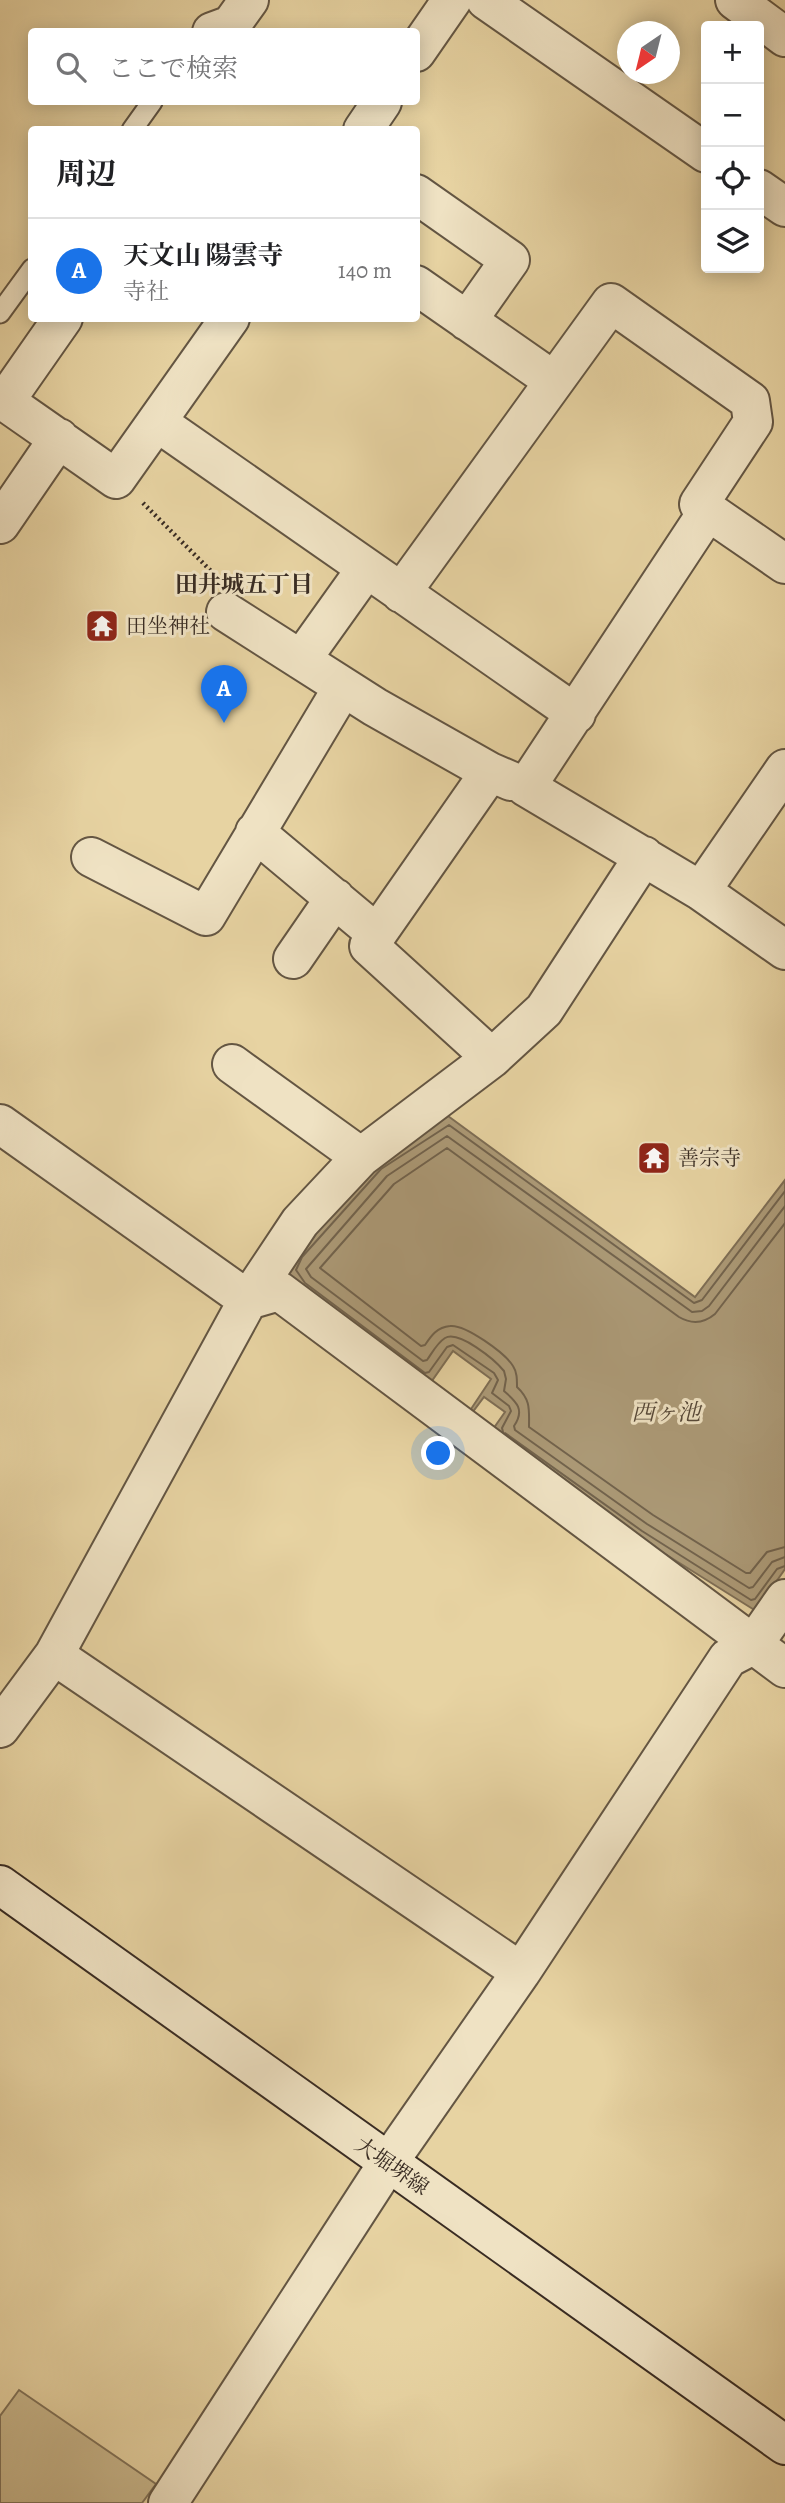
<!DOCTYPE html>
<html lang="ja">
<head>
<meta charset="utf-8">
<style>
	:root { --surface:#fff; --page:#f2f2f2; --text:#202124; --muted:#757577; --line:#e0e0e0; --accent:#1a73e8 }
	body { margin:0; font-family:Alegreya,"Noto Serif JP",serif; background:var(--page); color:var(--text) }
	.controls { position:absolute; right:21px; top:21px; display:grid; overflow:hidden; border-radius:7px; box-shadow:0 4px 18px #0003 }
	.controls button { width:63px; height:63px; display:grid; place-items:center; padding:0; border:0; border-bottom:2px solid var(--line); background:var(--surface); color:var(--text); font:35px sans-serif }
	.compass { position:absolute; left:617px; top:21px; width:63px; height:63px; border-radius:50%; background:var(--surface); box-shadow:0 4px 18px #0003; rotate:215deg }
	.you { position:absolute; left:439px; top:1454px; width:24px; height:24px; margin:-18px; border:5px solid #fff; border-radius:50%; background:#1a73e8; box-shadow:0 0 0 10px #1a73e833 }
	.badge { display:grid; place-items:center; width:46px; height:46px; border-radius:50%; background:var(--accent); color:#fff; font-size:23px; font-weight:700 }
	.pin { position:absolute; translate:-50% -58px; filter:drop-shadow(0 2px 4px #0008) }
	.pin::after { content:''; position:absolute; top:37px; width:24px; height:21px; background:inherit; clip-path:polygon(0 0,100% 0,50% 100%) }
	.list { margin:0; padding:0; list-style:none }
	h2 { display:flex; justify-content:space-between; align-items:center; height:91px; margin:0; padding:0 28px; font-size:30px }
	h2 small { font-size:23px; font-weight:400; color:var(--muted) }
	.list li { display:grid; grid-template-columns:46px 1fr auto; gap:21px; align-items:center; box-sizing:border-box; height:105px; padding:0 28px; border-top:2px solid var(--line) }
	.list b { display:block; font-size:26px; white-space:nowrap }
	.list p { margin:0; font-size:23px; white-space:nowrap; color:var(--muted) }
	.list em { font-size:23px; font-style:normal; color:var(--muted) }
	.icon { flex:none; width:38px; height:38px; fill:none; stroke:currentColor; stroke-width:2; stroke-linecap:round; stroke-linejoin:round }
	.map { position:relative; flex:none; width:785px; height:2503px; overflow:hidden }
	.search { position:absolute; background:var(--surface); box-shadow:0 4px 18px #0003; left:28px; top:28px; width:392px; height:77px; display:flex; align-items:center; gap:18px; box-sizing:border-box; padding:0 24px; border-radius:7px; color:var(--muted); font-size:26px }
	.panel { position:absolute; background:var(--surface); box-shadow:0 4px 18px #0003; left:28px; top:126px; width:392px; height:196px; border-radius:7px }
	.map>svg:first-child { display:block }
	.green { fill:#c9b78c; stroke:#817258; stroke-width:2 }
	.water { fill:#ac9a77; stroke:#7e6e55; stroke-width:2 }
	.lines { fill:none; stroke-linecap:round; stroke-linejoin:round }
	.shore { stroke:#72634d; stroke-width:2 }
	.lane-casing { stroke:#645643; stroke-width:23 }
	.street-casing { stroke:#645643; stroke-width:42 }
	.secondary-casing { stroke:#392c23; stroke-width:42 }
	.path { stroke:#392c23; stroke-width:4.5; stroke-dasharray:2 3.5; stroke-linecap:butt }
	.lane { stroke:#efe2c3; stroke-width:19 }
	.street { stroke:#efe2c3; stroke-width:38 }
	.secondary { stroke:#efe2c3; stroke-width:38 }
	.labels { text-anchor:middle; stroke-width:6; stroke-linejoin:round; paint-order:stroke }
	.poi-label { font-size:21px; fill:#392c23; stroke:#efe2c3; text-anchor:start }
	.street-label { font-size:21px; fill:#392c23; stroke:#efe2c3 }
	.neighbourhood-label { font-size:23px; font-weight:bold; fill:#392c23; stroke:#efe2c3 }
	.water-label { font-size:23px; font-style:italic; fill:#564838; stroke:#efe2c3 }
</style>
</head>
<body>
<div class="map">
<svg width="785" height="2503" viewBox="0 0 785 2503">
	<rect width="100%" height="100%" fill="#e7d3a2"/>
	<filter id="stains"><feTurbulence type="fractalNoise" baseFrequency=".00286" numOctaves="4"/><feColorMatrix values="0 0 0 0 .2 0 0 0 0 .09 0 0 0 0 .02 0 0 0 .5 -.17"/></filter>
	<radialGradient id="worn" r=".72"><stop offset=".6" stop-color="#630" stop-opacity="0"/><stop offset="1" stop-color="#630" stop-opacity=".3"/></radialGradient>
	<!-- green -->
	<path class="green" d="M19 2390 156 2484 142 2503H0V2416Z"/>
	<!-- water -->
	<path class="water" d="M448 1116 695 1297 785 1180V1569L756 1611 638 1537 491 1432 505 1412 484 1397 469 1417 467 1415 491 1379 453 1351 429 1385 299 1287 286 1269 297 1253 377 1164Z"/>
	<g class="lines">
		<!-- shore -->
		<path class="shore" d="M785 1206 709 1306 702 1311 692 1312 447 1136 387 1176 306 1269 311 1277 423 1361 427 1360C432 1353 437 1343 445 1338 459 1330 495 1360 504 1371L506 1379 504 1391C517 1402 525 1410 514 1426L515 1430 647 1524 749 1588 753 1587 772 1562 785 1557
			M785 1223 715 1314C703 1324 691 1324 679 1317L447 1148 394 1184 320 1268 421 1346 425 1345C431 1336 437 1327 450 1326 465 1324 505 1353 513 1366 517 1372 517 1379 517 1387 531 1400 529 1410 529 1427L653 1515 746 1573H750L767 1552 785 1547
			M503 1432 502 1428 511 1411 509 1406 492 1393 498 1380 494 1373 453 1345 447 1347 429 1372 425 1373 305 1283 296 1270 302 1257 381 1169 449 1125 694 1303 702 1300 785 1191
			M505 1433 642 1531 751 1600 755 1599 777 1569 785 1566"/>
		<defs>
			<path id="lane" d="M132 130 152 102
				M0 313 32 269"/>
			<path id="street" d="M486 0 706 153
				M735 0 785 37
				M212 32 231 25 249 0
				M416 52 452 0
				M363 130 382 102
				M759 189 785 207
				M416 194 510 260 467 321
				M416 285 554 381
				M0 398 116 479 230 318
				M5 401 63 318
				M157 422 576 714
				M0 524 59 438
				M785 564 708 511 526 787 701 891 785 950
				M401 593 611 303 750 401 753 422 699 504 708 511
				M226 612 375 707 490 772 511 781
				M301 660 366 569
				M255 832 377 934 490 772
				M91 857 206 916 343 687
				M701 891 785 769
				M377 934 369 946 492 1058
				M293 959 335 898
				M232 1064 361 1157
				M0 1124 248 1300
				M248 1300 279 1291 785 1668
				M54 1655 521 1972
				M0 1728 54 1655 248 1300 300 1222 361 1157 492 1058 544 1010 644 856
				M168 2503 388 2163 521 1972 728 1658 753 1645 785 1599"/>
			<path id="secondary" d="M0 1885 785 2445"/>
		</defs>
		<!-- lane casing -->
		<use href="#lane" class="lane-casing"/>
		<!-- street casing -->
		<use href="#street" class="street-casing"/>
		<!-- secondary casing -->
		<use href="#secondary" class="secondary-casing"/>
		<!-- path -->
		<path class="path" d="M143 503 216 576"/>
		<!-- lane -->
		<use href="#lane" class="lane"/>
		<!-- street -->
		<use href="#street" class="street"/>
		<!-- secondary -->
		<use href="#secondary" class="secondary"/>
	</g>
	<!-- icons -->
	<defs>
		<symbol id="temple-square" viewBox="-11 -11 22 22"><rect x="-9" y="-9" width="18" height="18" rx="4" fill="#8f2418" stroke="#efe2c3"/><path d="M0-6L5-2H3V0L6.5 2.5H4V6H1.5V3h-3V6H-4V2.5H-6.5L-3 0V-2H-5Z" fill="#fff"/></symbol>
	</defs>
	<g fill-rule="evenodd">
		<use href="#temple-square" x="83" y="607" width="38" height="38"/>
		<use href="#temple-square" x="635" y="1139" width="38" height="38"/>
	</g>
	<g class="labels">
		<!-- poi labels -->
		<g class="poi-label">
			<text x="126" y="633">田坐神社</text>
			<text x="678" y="1165">善宗寺</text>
		</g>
		<!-- street labels -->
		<g class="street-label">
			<text transform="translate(392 2166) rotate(35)" y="7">大堀堺線</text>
		</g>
		<!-- neighbourhood labels -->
		<g class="neighbourhood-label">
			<text x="244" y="592">田井城五丁目</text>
		</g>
		<!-- water labels -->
		<g class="water-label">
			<text x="666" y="1420">西ヶ池</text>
		</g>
	</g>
	<rect width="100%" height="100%" filter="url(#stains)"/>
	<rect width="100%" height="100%" fill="url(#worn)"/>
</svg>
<div class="controls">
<button>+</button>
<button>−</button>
<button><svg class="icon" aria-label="locate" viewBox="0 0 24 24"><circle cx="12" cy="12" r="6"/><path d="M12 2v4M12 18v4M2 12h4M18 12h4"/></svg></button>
<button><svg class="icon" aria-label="layers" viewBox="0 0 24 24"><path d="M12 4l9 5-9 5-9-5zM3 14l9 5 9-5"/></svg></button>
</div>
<svg class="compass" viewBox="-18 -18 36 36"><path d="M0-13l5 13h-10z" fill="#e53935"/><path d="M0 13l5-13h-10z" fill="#757577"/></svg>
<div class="you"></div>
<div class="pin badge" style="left:224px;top:723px">A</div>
<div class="search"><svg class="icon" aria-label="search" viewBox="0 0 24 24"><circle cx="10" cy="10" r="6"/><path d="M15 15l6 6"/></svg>ここで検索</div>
<section class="panel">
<h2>周辺<small></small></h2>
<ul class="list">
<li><span class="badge">A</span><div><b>天文山 陽雲寺</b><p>寺社</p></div><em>140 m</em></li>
</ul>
</section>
</div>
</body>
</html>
